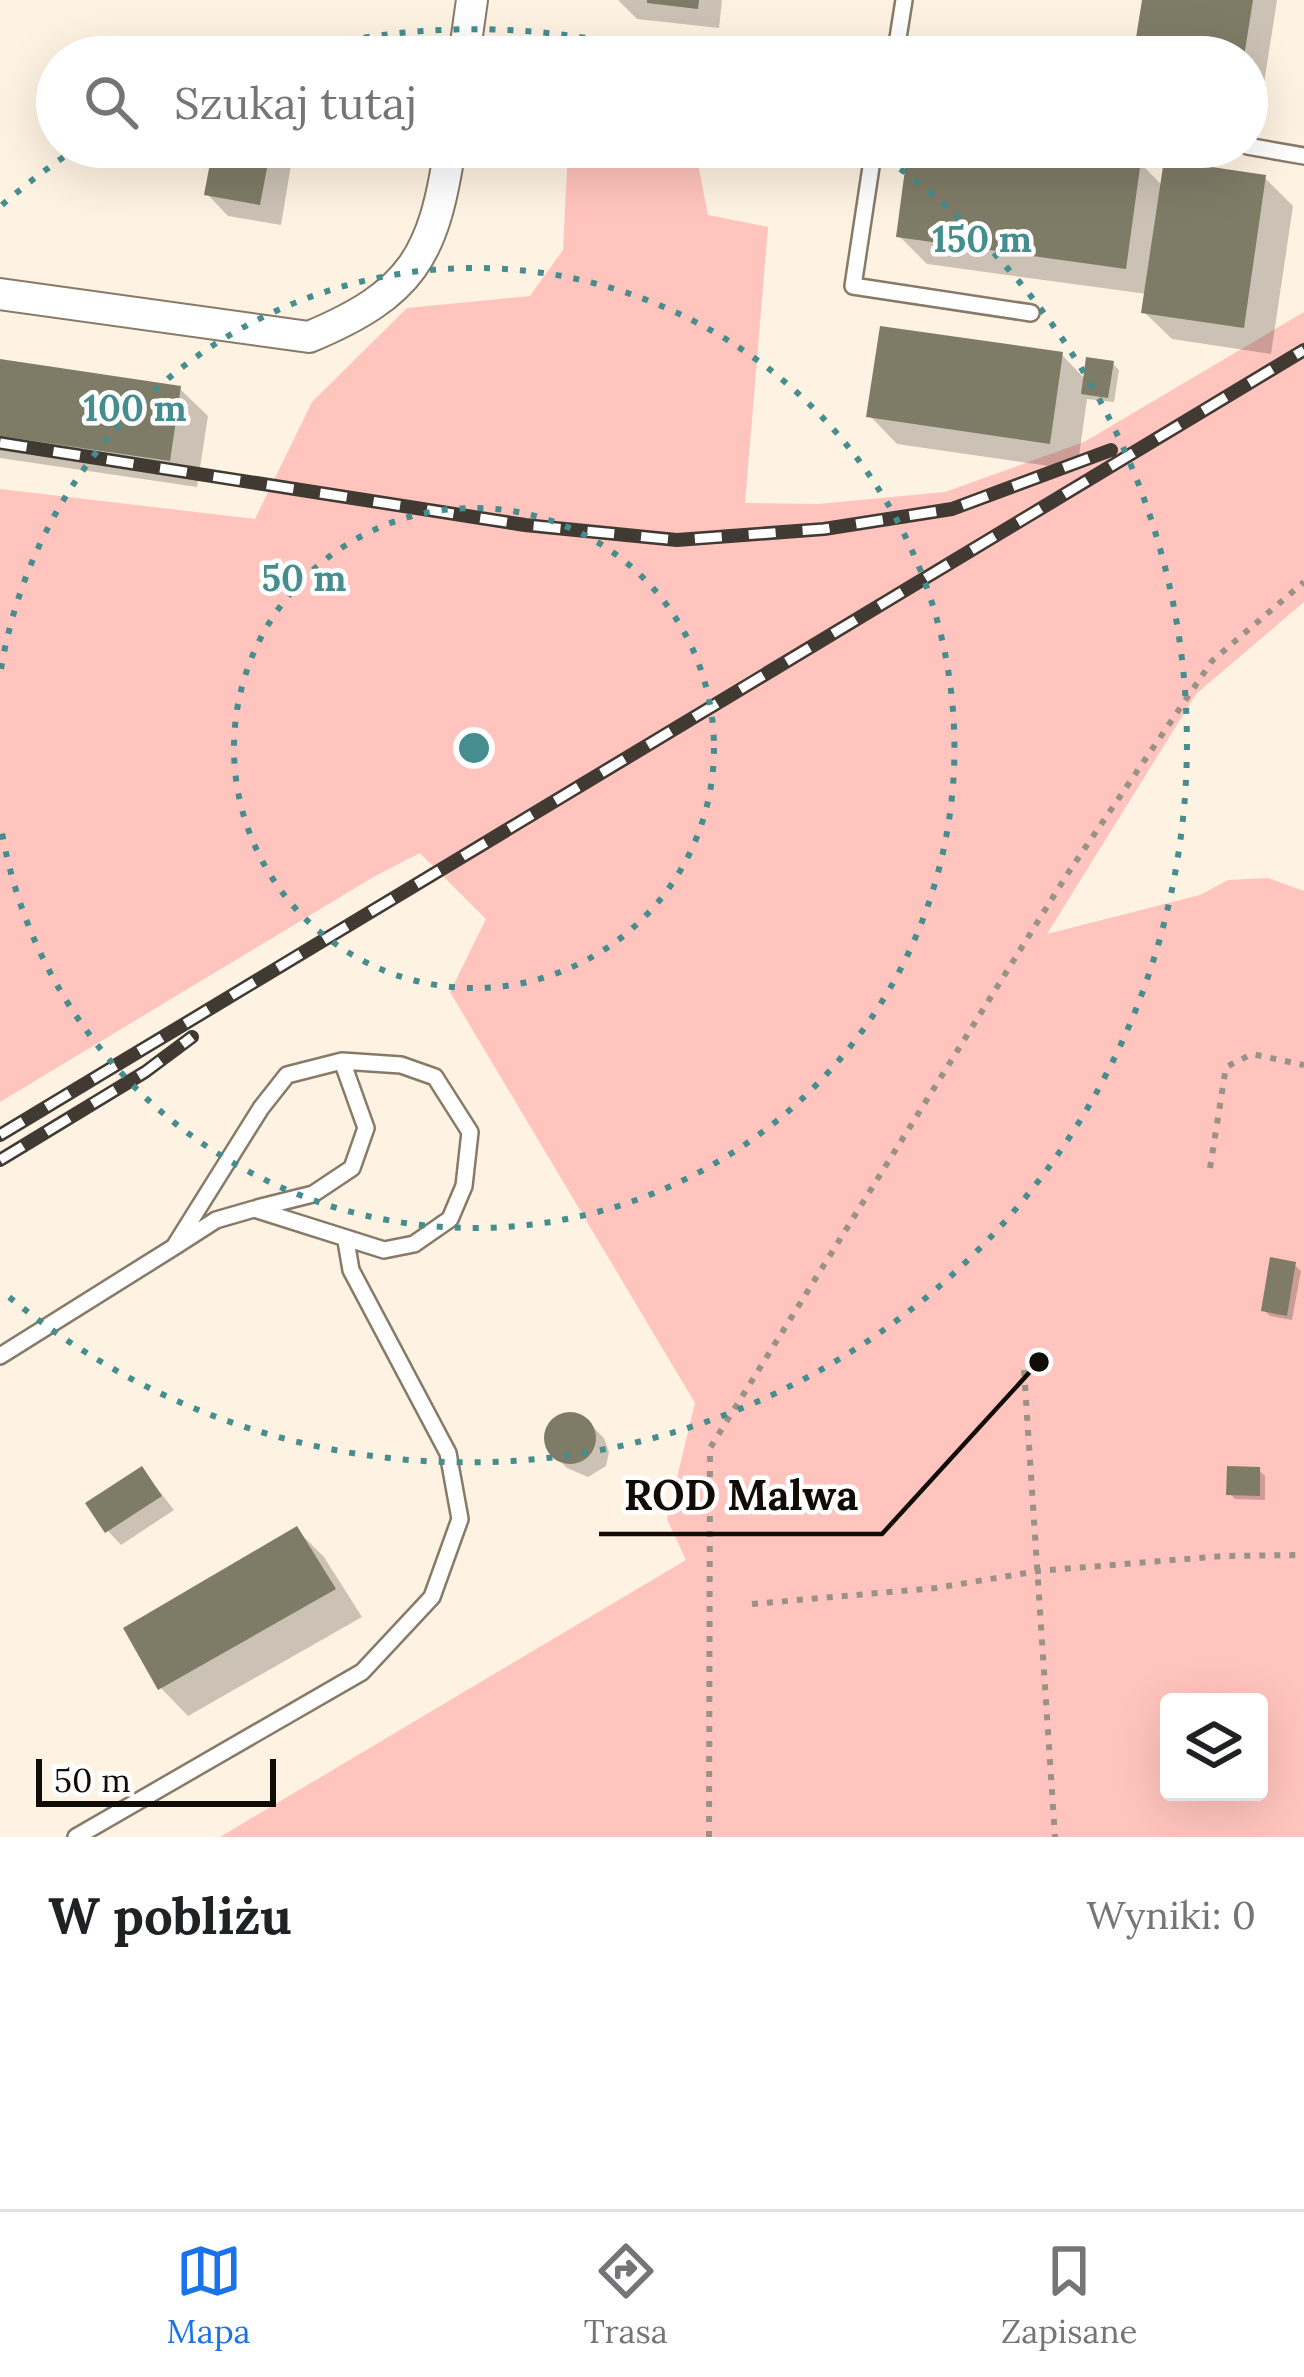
<!DOCTYPE html>
<html lang="pl">
<head>
<meta charset="utf-8">
<style>
	:root { --surface:#fff; --page:#f6f6f6; --text:#202124; --muted:#757577; --line:#e0e0e0; --accent:#1a73e8 }
	body { margin:0; font-family:Lora,serif; background:var(--page); color:var(--text) }
	.controls { position:absolute; right:36px; bottom:36px; display:grid; overflow:hidden; border-radius:12px; box-shadow:0 12px 48px #0002 }
	.controls button { width:108px; height:108px; display:grid; place-items:center; padding:0; border:0; border-bottom:3px solid var(--line); background:var(--surface); color:var(--text); font:60px sans-serif }
	.scale { position:absolute; left:36px; bottom:30px; width:240px; box-sizing:border-box; padding-left:12px; border:6px solid #110c06; border-top:0; font-size:33px; line-height:42px; white-space:nowrap; color:#110c06; -webkit-text-stroke:9px #fff; paint-order:stroke }
	.list { margin:0; padding:0; list-style:none }
	h2 { display:flex; justify-content:space-between; align-items:center; height:156px; margin:0; padding:0 48px; font-size:51px }
	h2 small { font-size:39px; font-weight:400; color:var(--muted) }
	.icon { flex:none; width:66px; height:66px; fill:none; stroke:currentColor; stroke-width:2; stroke-linecap:round; stroke-linejoin:round }
	.map { position:relative; flex:none; width:1304px; height:1837px; overflow:hidden }
	.search { position:absolute; background:var(--surface); box-shadow:0 12px 48px #0002; left:36px; right:36px; top:36px; height:132px; display:flex; align-items:center; gap:30px; box-sizing:border-box; padding:0 42px; border-radius:66px; color:var(--muted); font-size:45px }
	.sheet { height:372px; background:var(--surface) }
	nav { display:flex; justify-content:space-around; align-items:center; box-sizing:border-box; height:168px; border-top:3px solid var(--line); background:var(--surface); font-size:33px; color:var(--muted) }
	nav a { display:grid; justify-items:center; gap:6px }
	nav .on { color:var(--accent) }
	.map>svg:first-child { display:block }
	.green { fill:#ffc4bd; fill-rule:evenodd }
	.shadow { fill:#0003 }
	.building { fill:#7e7b66 }
	.lines { fill:none; stroke-linecap:round; stroke-linejoin:round }
	.lane-casing { stroke:#877a68; stroke-width:20 }
	.street-casing { stroke:#877a68; stroke-width:34 }
	.path { stroke:#9b9287; stroke-width:6; stroke-dasharray:6 9; stroke-linecap:butt }
	.lane { stroke:#fff; stroke-width:15 }
	.street { stroke:#fff; stroke-width:30 }
	.rail-casing { stroke:#403a32; stroke-width:14 }
	.rail { stroke:#fff; stroke-width:9; stroke-dasharray:27; stroke-linecap:butt }
	.ring { fill:none; stroke:#468d8f; stroke-width:6; stroke-dasharray:6 12 }
	.centre { fill:#468d8f; stroke:#fff; stroke-width:6 }
	.ring-label { font-size:36px; text-anchor:middle; font-weight:bold; fill:#468d8f; stroke:#fff; stroke-width:9; stroke-linejoin:round; paint-order:stroke }
	.leader { fill:none; stroke:#110c06; stroke-width:4.5 }
	.callout-dot { fill:#110c06; stroke:#fff; stroke-width:4.5 }
	.callout-label { font-size:42px; text-anchor:middle; font-weight:bold; fill:#110c06; stroke:#fff; stroke-width:9; stroke-linejoin:round; paint-order:stroke }
</style>
</head>
<body>
<div class="map">
<svg width="1304" height="1837" viewBox="0 0 1304 1837">
	<rect width="100%" height="100%" fill="#fef2e2"/>
	<!-- green -->
	<path class="green" d="M568 150 696 153 708 215 768 227 745 503 818 504 945 492 1084 442 1304 312V602L1196 694 1047 934 1200 895 1228 880 1268 878 1304 891V1837H220L686 1560 667 1519 695 1403 450 992 486 919 420 853 375 876 0 1102V489L255 519 312 402 407 308 530 296 563 250ZM1169 1702H1259V1792H1169Z"/>
	<!-- shadow -->
	<path class="shadow" d="M618 0H722L719 28 637 19Z
		M1145 0H1277L1260 109 1247 107V57H1136Z
		M216 147H294L281 225 228 216 207 194Z
		M911 147H1027L1140 163 1163 186 1265 178 1293 206 1271 354 1172 339 1144 312 1147 294 927 264 899 236Z
		M1062 355 1086 380 1113 364 1119 370 1114 402 1087 399 1077 470 897 444 870 416Z
		M0 362 180 389 208 416 197 487 0 458Z
		M1295 1265 1301 1271 1292 1320 1270 1316 1264 1310Z
		M566 1415 589 1423 604 1438 609 1452 606 1466 588 1477 567 1468 552 1453 547 1438 553 1423Z
		M142 1469 174 1510 121 1545 108 1531Z
		M1259 1470 1265 1476V1500L1235 1499 1229 1493Z
		M297 1530 324 1557 362 1617 188 1716 161 1688Z"/>
	<!-- building -->
	<path class="building" d="M647 0H699L698 9 647 3Z
		M1142 0H1253L1244 57H1133Z
		M213 147H271L260 205 204 195Z
		M908 147H1049L1141 160 1126 269 896 237Z
		M1164 160 1266 175 1244 328 1141 313Z
		M880 326 1063 352 1050 444 866 417Z
		M1086 357 1114 361 1108 398 1081 394Z
		M0 359 181 386 170 461 0 436Z
		M1270 1257 1296 1262 1287 1316 1261 1311Z
		M544 1438a26 26 0 1 1 52 0a26 26 0 1 1-52 0Z
		M142 1466 162 1496 105 1533 85 1503Z
		M1227 1466 1260 1467V1496L1226 1495Z
		M297 1526 336 1589 158 1690 123 1628Z"/>
	<g class="lines">
		<defs>
			<path id="lane" d="M895 57 904 0
				M1247 146 1304 156
				M874 147 853 286 1031 313
				M257 1208 313 1194 352 1168 366 1128 342 1061
				M0 1356 174 1247 216 1220 254 1209 384 1250 414 1244 450 1219 464 1186 470 1132 435 1077 401 1065 342 1061 287 1075 261 1108 174 1247
				M76 1837 362 1672 432 1597 460 1519 448 1453 351 1270 346 1241"/>
			<path id="street" d="M464 57 472 0
				M0 294 309 337C412 294 434 256 450 147"/>
		</defs>
		<!-- lane casing -->
		<use href="#lane" class="lane-casing"/>
		<!-- street casing -->
		<use href="#street" class="street-casing"/>
		<!-- path -->
		<path class="path" d="M1210 1168 1226 1067 1252 1054 1304 1065
			M1024 1370 1055 1837
			M752 1604 936 1588 1038 1571 1223 1556 1304 1555
			M709 1837 710 1448 1068 873 1212 661 1304 582"/>
		<!-- lane -->
		<use href="#lane" class="lane"/>
		<!-- street -->
		<use href="#street" class="street"/>
		<defs>
			<path id="rail" d="M0 443 525 525 677 540 824 529 952 509 1111 450
				M0 1135 1304 350
				M0 1160 145 1072 192 1037"/>
		</defs>
		<!-- rail casing -->
		<use href="#rail" class="rail-casing"/>
		<!-- rail -->
		<use href="#rail" class="rail"/>
	</g>
	<!-- distance rings -->
	<g class="ring">
		<circle cx="474" cy="748" r="240"/>
		<path d="M1 669A480 480 0 1 1 1 827"/>
		<path d="M2 205A719 719 0 0 1 77 148M276 57A719 719 0 0 1 672 57M871 148A719 719 0 1 1 2 1291"/>
	</g>
	<circle cx="474" cy="748" r="18" class="centre"/>
	<g class="ring-label">
		<text x="982" y="252">150 m</text>
		<text x="135" y="421">100 m</text>
		<text x="304" y="591">50 m</text>
	</g>
	<!-- callouts -->
	<path class="leader" d="M1039 1362L882 1534H599"/>
	<circle class="callout-dot" cx="1039" cy="1362" r="12"/>
	<g class="callout-label">
		<text x="741" y="1510">ROD Malwa</text>
	</g>
</svg>
<div class="controls">
<button><svg class="icon" aria-label="layers" viewBox="0 0 24 24"><path d="M12 4l9 5-9 5-9-5zM3 14l9 5 9-5"/></svg></button>
</div>
<div class="scale">50 m</div>
<div class="search"><svg class="icon" aria-label="search" viewBox="0 0 24 24"><circle cx="10" cy="10" r="6"/><path d="M15 15l6 6"/></svg>Szukaj tutaj</div>
</div>
<section class="sheet">
<h2>W pobliżu<small>Wyniki: 0</small></h2>
<ul class="list">
</ul>
</section>
<nav>
<a class="on"><svg class="icon" aria-label="map" viewBox="0 0 24 24"><path d="M3 6l6-2 6 2 6-2v14l-6 2-6-2-6 2zM9 4v14M15 6v14"/></svg>Mapa</a>
<a><svg class="icon" aria-label="directions" viewBox="0 0 24 24"><path d="M12 3l9 9-9 9-9-9zM9 14v-3h6M13 9l2 2-2 2"/></svg>Trasa</a>
<a><svg class="icon" aria-label="saved" viewBox="0 0 24 24"><path d="M7 4h10v16l-5-4-5 4z"/></svg>Zapisane</a>
</nav>
</body>
</html>
